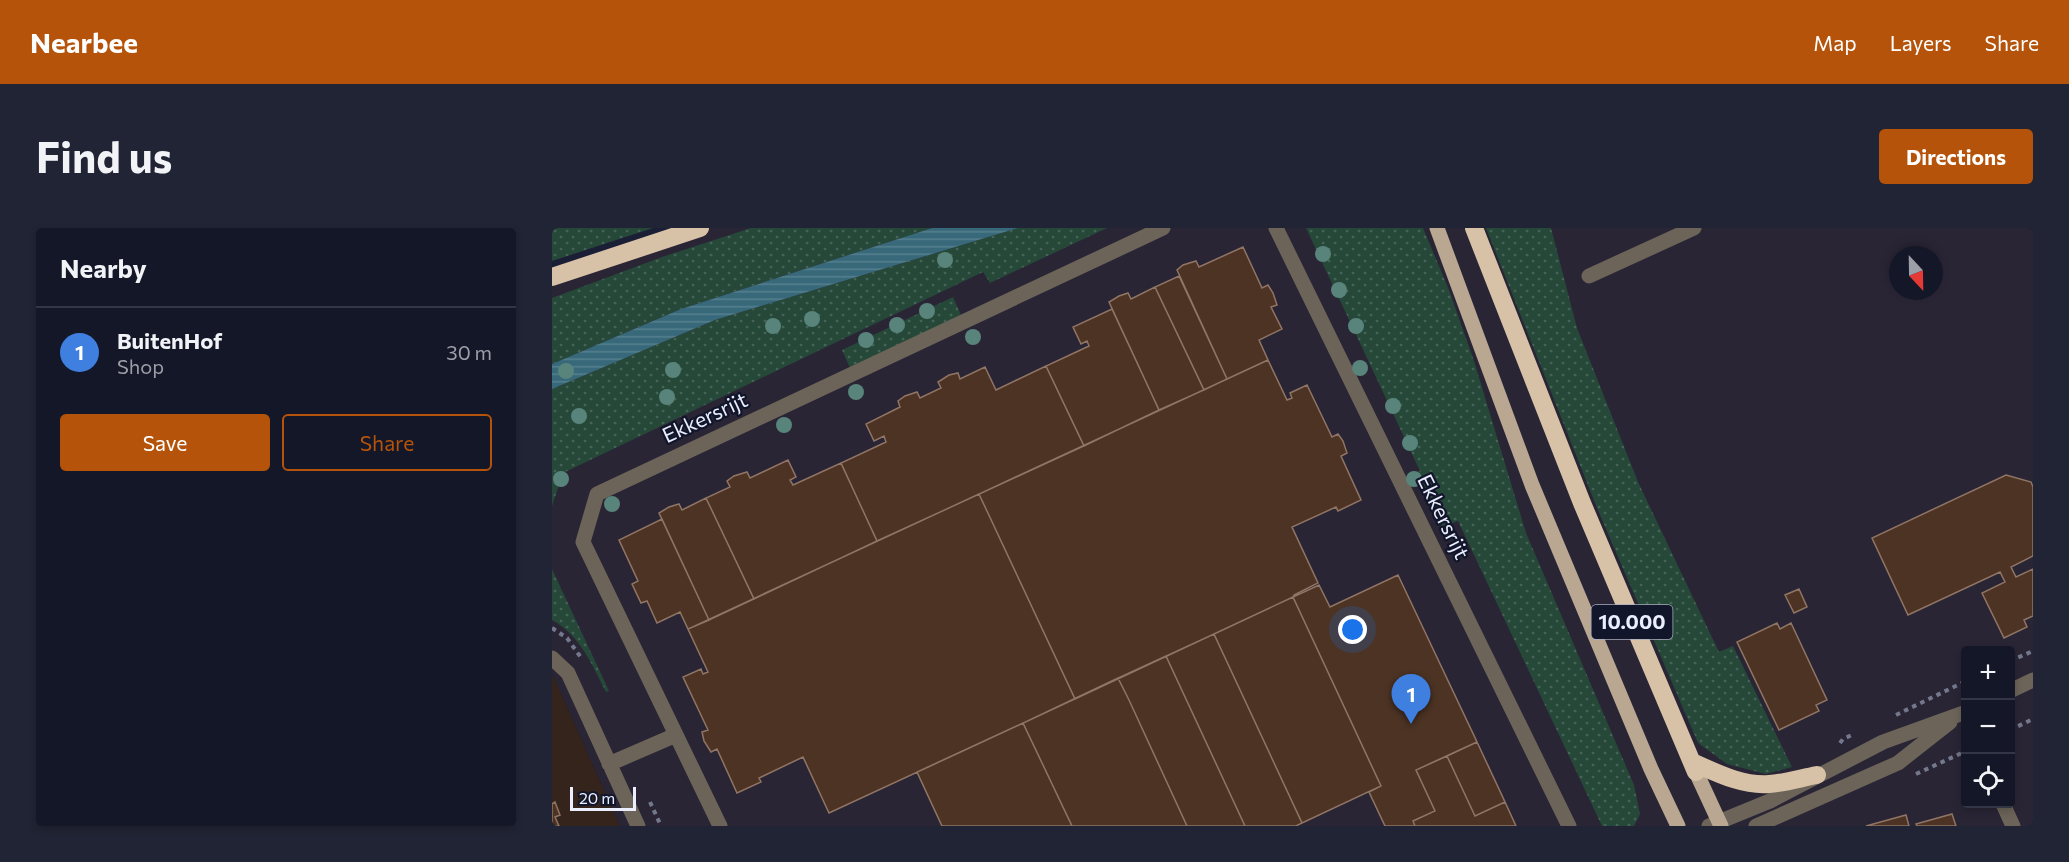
<!DOCTYPE html>
<html lang="en">
<head>
<meta charset="utf-8">
<style>
	:root { --surface:#141728; --page:#212434; --text:#f1f3f6; --muted:#9d9fa8; --line:#333645; --accent:#b45309 }
	body { margin:0; font-family:Commissioner,sans-serif; background:var(--page); color:var(--text) }
	.controls { position:absolute; right:18px; bottom:18px; display:grid; overflow:hidden; border-radius:6px; box-shadow:0 3px 9px #0003 }
	.controls button { width:54px; height:54px; display:grid; place-items:center; padding:0; border:0; border-bottom:2px solid var(--line); background:var(--surface); color:var(--text); font:30px sans-serif }
	.compass { position:absolute; left:1337px; top:18px; width:54px; height:54px; border-radius:50%; background:var(--surface); box-shadow:0 3px 9px #0003; rotate:158deg }
	.scale { position:absolute; left:18px; bottom:15px; width:66px; box-sizing:border-box; padding-left:6px; border:3px solid #eaeefe; border-top:0; font-size:16px; line-height:21px; white-space:nowrap; color:#eaeefe; -webkit-text-stroke:4px #12162b; paint-order:stroke }
	.you { position:absolute; left:801px; top:402px; width:21px; height:21px; margin:-15px; border:4px solid #fff; border-radius:50%; background:#1a73e8; box-shadow:0 0 0 9px #1a73e833 }
	.badge { display:grid; place-items:center; width:39px; height:39px; border-radius:50%; background:var(--accent); color:#fff; font-size:20px; font-weight:700 }
	.pin { position:absolute; translate:-50% -50px; filter:drop-shadow(0 2px 3px #0008) }
	.pin::after { content:''; position:absolute; top:32px; width:21px; height:18px; background:inherit; clip-path:polygon(0 0,100% 0,50% 100%) }
	.list { margin:0; padding:0; list-style:none }
	h2 { display:flex; justify-content:space-between; align-items:center; height:78px; margin:0; padding:0 24px; font-size:26px }
	h2 small { font-size:20px; font-weight:400; color:var(--muted) }
	.list li { display:grid; grid-template-columns:39px 1fr auto; gap:18px; align-items:center; box-sizing:border-box; height:90px; padding:0 24px; border-top:2px solid var(--line) }
	.list b { display:block; font-size:22px; white-space:nowrap }
	.list p { margin:0; font-size:20px; white-space:nowrap; color:var(--muted) }
	.list em { font-size:20px; font-style:normal; color:var(--muted) }
	.actions { display:flex; gap:12px; padding:18px 24px }
	.actions a { flex:1; padding:14px 0; border:2px solid var(--accent); border-radius:6px; text-align:center; font-size:21px; color:var(--accent) }
	.actions .main { background:var(--accent); color:#fff }
	.icon { flex:none; width:33px; height:33px; fill:none; stroke:currentColor; stroke-width:2; stroke-linecap:round; stroke-linejoin:round }
	.map { position:relative; flex:none; width:1481px; height:598px; overflow:hidden; border-radius:6px }
	header { display:flex; align-items:center; gap:36px; box-sizing:border-box; height:84px; padding:0 30px; background:var(--accent); color:#fff }
	header strong { font-size:28px }
	nav { display:flex; gap:33px; margin-inline-start:auto; font-size:21px }
	.intro { display:flex; align-items:center; justify-content:space-between; box-sizing:border-box; height:144px; padding:0 36px }
	h1 { margin:0; font-size:42px }
	.button { padding:15px 27px; border-radius:6px; background:var(--accent); color:#fff; font-size:21px; font-weight:700 }
	main { display:flex; gap:36px; padding:0 36px }
	aside { flex:1; background:var(--surface); border-radius:6px; box-shadow:0 3px 9px #0003 }
	.map>svg:first-child { display:block }
	.commercial { fill:#34241b }
	.industrial { fill:#292535; fill-rule:evenodd }
	.grass { fill:url(#grass-dots) }
	.water { fill:url(#water-rules) }
	.building { fill:#4c3324; stroke:#917564; stroke-width:1.5 }
	.lines { fill:none; stroke-linecap:round; stroke-linejoin:round }
	.path { stroke:#74788c; stroke-width:4; stroke-dasharray:4.5 4.5; stroke-linecap:butt }
	.minor { stroke:#6c6459; stroke-width:15 }
	.major { stroke:#b9a791; stroke-width:15 }
	.highway { stroke:#d7c2a7; stroke-width:18 }
	.tree { fill:#59847b }
	.labels { text-anchor:middle; stroke-width:4.5; stroke-linejoin:round; paint-order:stroke }
	.shield { fill:#12162b; stroke:#a9adbf; stroke-width:1.5 }
	.shield-label { font-size:20px; font-weight:bold; fill:#eaeefe }
	.street-label { font-size:21px; fill:#eaeefe; stroke:#12162b }
</style>
</head>
<body>
<header>
<strong>Nearbee</strong>
<nav><a>Map</a><a>Layers</a><a>Share</a></nav>
</header>
<div class="intro"><h1>Find us</h1><a class="button">Directions</a></div>
<main>
<aside>
<h2>Nearby<small></small></h2>
<ul class="list">
<li><span class="badge" style="background:#3f7fe0">1</span><div><b>BuitenHof</b><p>Shop</p></div><em>30 m</em></li>
</ul>
<div class="actions"><a class="main">Save</a><a>Share</a></div>
</aside>
<div class="map">
<svg width="1481" height="598" viewBox="0 0 1481 598">
	<defs>
		<pattern id="grass-dots" width="8" height="8" patternUnits="userSpaceOnUse" patternTransform="scale(1.5)"><rect width="8" height="8" fill="#264839"/><path d="M2 2h.1M6 6h.1" fill="none" stroke="#466357" stroke-width="1.8" stroke-linecap="round"/></pattern>
		<pattern id="water-rules" width="6" height="5" patternUnits="userSpaceOnUse" patternTransform="scale(1.5)"><rect width="6" height="5" fill="#38697a"/><path d="M0 2.5h6" fill="none" stroke="#557f8e"/></pattern>
	</defs>
	<rect width="100%" height="100%" fill="#1b1f36"/>
	<!-- commercial -->
	<path class="commercial" d="M0 445 68 598H0Z"/>
	<!-- industrial -->
	<path class="industrial" d="M122 0H1481V598H68L0 445V51ZM1346 27H1382V63H1346ZM1414 422H1458V576H1414Z"/>
	<!-- grass -->
	<path class="grass" d="M0 0H101L0 33Z
		M199 0H380L129 81 0 136V70L110 29Z
		M466 0H555L438 55 431 44 11 245 0 278V161L163 92Z
		M754 0H871L897 62 922 133 974 305 1082 557 1088 586 1082 598H1050L906 293 890 299 870 254 856 260 851 251 868 243Z
		M934 0H999L1025 100 1086 254 1167 424 1181 418 1240 539 1214 546 1175 536 1146 515 1045 280Z
		M401 69 409 87 298 140 290 122Z
		M0 341 57 463 54 464C40 437 28 407 0 392Z"/>
	<!-- water -->
	<path class="water" d="M380 0H466L163 92 0 161V136L129 81Z"/>
	<!-- building -->
	<path class="building" d="M691 19 710 60 716 57 721 65 725 77 719 79 730 101 707 112 716 132 675 151 625 42 631 37 644 33 647 39Z
		M627 48 675 151 652 162 603 59Z
		M603 59 652 162 607 182 557 74 567 68 576 65 579 71Z
		M560 81 607 182 532 218 494 138 537 118 535 113 529 116 521 99Z
		M716 132 735 172 740 170 738 165 755 157 780 209 786 206 791 213 795 225 789 228 809 272 786 283 784 279 740 299 766 355 742 367 741 369 523 471 427 266Z
		M494 138 532 218 325 313 289 235 334 214 332 208 322 213 314 196 348 179 346 173 353 168 365 164 368 170 389 160 386 154 397 147 406 145 408 151 433 139 444 162Z
		M236 232 244 249 238 252 241 257 289 235 325 313 202 371 154 270 178 259 175 253 182 248 195 244 198 250Z
		M1454 247 1479 254 1481 259V328L1459 339 1464 349 1481 341V388L1472 392 1475 399 1452 410 1430 365 1453 354 1448 344 1356 387 1320 310Z
		M427 266 523 471 277 585 251 529 207 550 209 554 185 565 165 521 159 524 152 513 150 504 156 502 131 449 149 441 151 446 156 444 136 401Z
		M154 270 202 371 157 392 107 285 117 279 127 276 130 282Z
		M110 291 157 392 136 401 128 384 105 395 95 373 89 375 80 356 86 353 67 312Z
		M846 347 925 514 864 542 883 583 861 593 863 598H833L817 564 829 558 741 369 767 357 778 379Z
		M1247 361 1255 379 1242 385 1233 367Z
		M741 369 829 558 750 595 662 406Z
		M1225 395 1228 401 1239 395 1275 472 1264 477 1267 483 1227 502 1185 414Z
		M662 406 750 595 744 598H693L614 428Z
		M614 428 693 598H635L577 472 566 450Z
		M566 450 577 472 635 598H520L471 495Z
		M471 495 520 598H390L365 544Z
		M925 514 953 574 923 588 895 528Z
		M895 528 923 588 953 574 964 598H863L861 593 883 583 864 542Z
		M3 574 8 587 3 589 7 598H0V576Z
		M1400 586 1404 598H1365L1364 596Z
		M1354 587 1357 598H1314Z"/>
	<g class="lines">
		<!-- path -->
		<path class="path" d="M0 400 15 410 30 431
			M1458 433 1481 423
			M1344 487 1414 453
			M1458 502 1481 491
			M1288 515 1291 511 1302 506
			M1364 546 1414 523
			M98 574 109 598"/>
		<!-- minor -->
		<path class="minor" d="M724 0 1017 598
			M1037 48 1142 0
			M0 430 16 445 86 598
			M1458 463 1481 452
			M57 536 124 507
			M1451 576 1461 598
			M168 598 31 314 45 266 611 0
			M1157 598 1218 573 1331 514 1414 484
			M1204 598 1346 535 1398 494"/>
		<!-- major -->
		<path class="major" d="M885 0 980 257 1099 541 1126 598
			M1144 544 1169 598"/>
		<!-- highway -->
		<path class="highway" d="M922 0 1030 275 1144 544
			M0 49 148 0
			M1140 534C1165 545 1190 558 1217 556 1233 555 1249 550 1265 547"/>
	</g>
	<!-- trees -->
	<g class="tree">
		<circle cx="771" cy="26" r="8"/>
		<circle cx="393" cy="32" r="8"/>
		<circle cx="787" cy="62" r="8"/>
		<circle cx="375" cy="83" r="8"/>
		<circle cx="260" cy="91" r="8"/>
		<circle cx="345" cy="97" r="8"/>
		<circle cx="221" cy="98" r="8"/>
		<circle cx="804" cy="98" r="8"/>
		<circle cx="421" cy="109" r="8"/>
		<circle cx="314" cy="112" r="8"/>
		<circle cx="808" cy="140" r="8"/>
		<circle cx="121" cy="142" r="8"/>
		<circle cx="14" cy="143" r="8"/>
		<circle cx="304" cy="164" r="8"/>
		<circle cx="115" cy="169" r="8"/>
		<circle cx="841" cy="178" r="8"/>
		<circle cx="27" cy="188" r="8"/>
		<circle cx="232" cy="197" r="8"/>
		<circle cx="858" cy="215" r="8"/>
		<circle cx="9" cy="251" r="8"/>
		<circle cx="862" cy="251" r="8"/>
		<circle cx="60" cy="276" r="8"/>
	</g>
	<g class="labels">
		<!-- shield labels -->
		<rect class="shield" x="1039.5" y="377" width="81" height="34" rx="4.5"/>
		<g class="shield-label">
			<text x="1080" y="401">10.000</text>
		</g>
		<!-- street labels -->
		<g class="street-label">
			<text transform="translate(153 190) rotate(-25)" y="7">Ekkersrijt</text>
			<text transform="translate(891 289) rotate(64)" y="7">Ekkersrijt</text>
		</g>
	</g>
</svg>
<div class="controls">
<button>+</button>
<button>−</button>
<button><svg class="icon" aria-label="locate" viewBox="0 0 24 24"><circle cx="12" cy="12" r="6"/><path d="M12 2v4M12 18v4M2 12h4M18 12h4"/></svg></button>
</div>
<svg class="compass" viewBox="-18 -18 36 36"><path d="M0-13l5 13h-10z" fill="#e53935"/><path d="M0 13l5-13h-10z" fill="#9d9fa8"/></svg>
<div class="scale">20 m</div>
<div class="you"></div>
<div class="pin badge" style="left:859px;top:496px;background:#3f7fe0">1</div>
</div>
</main>
</body>
</html>
